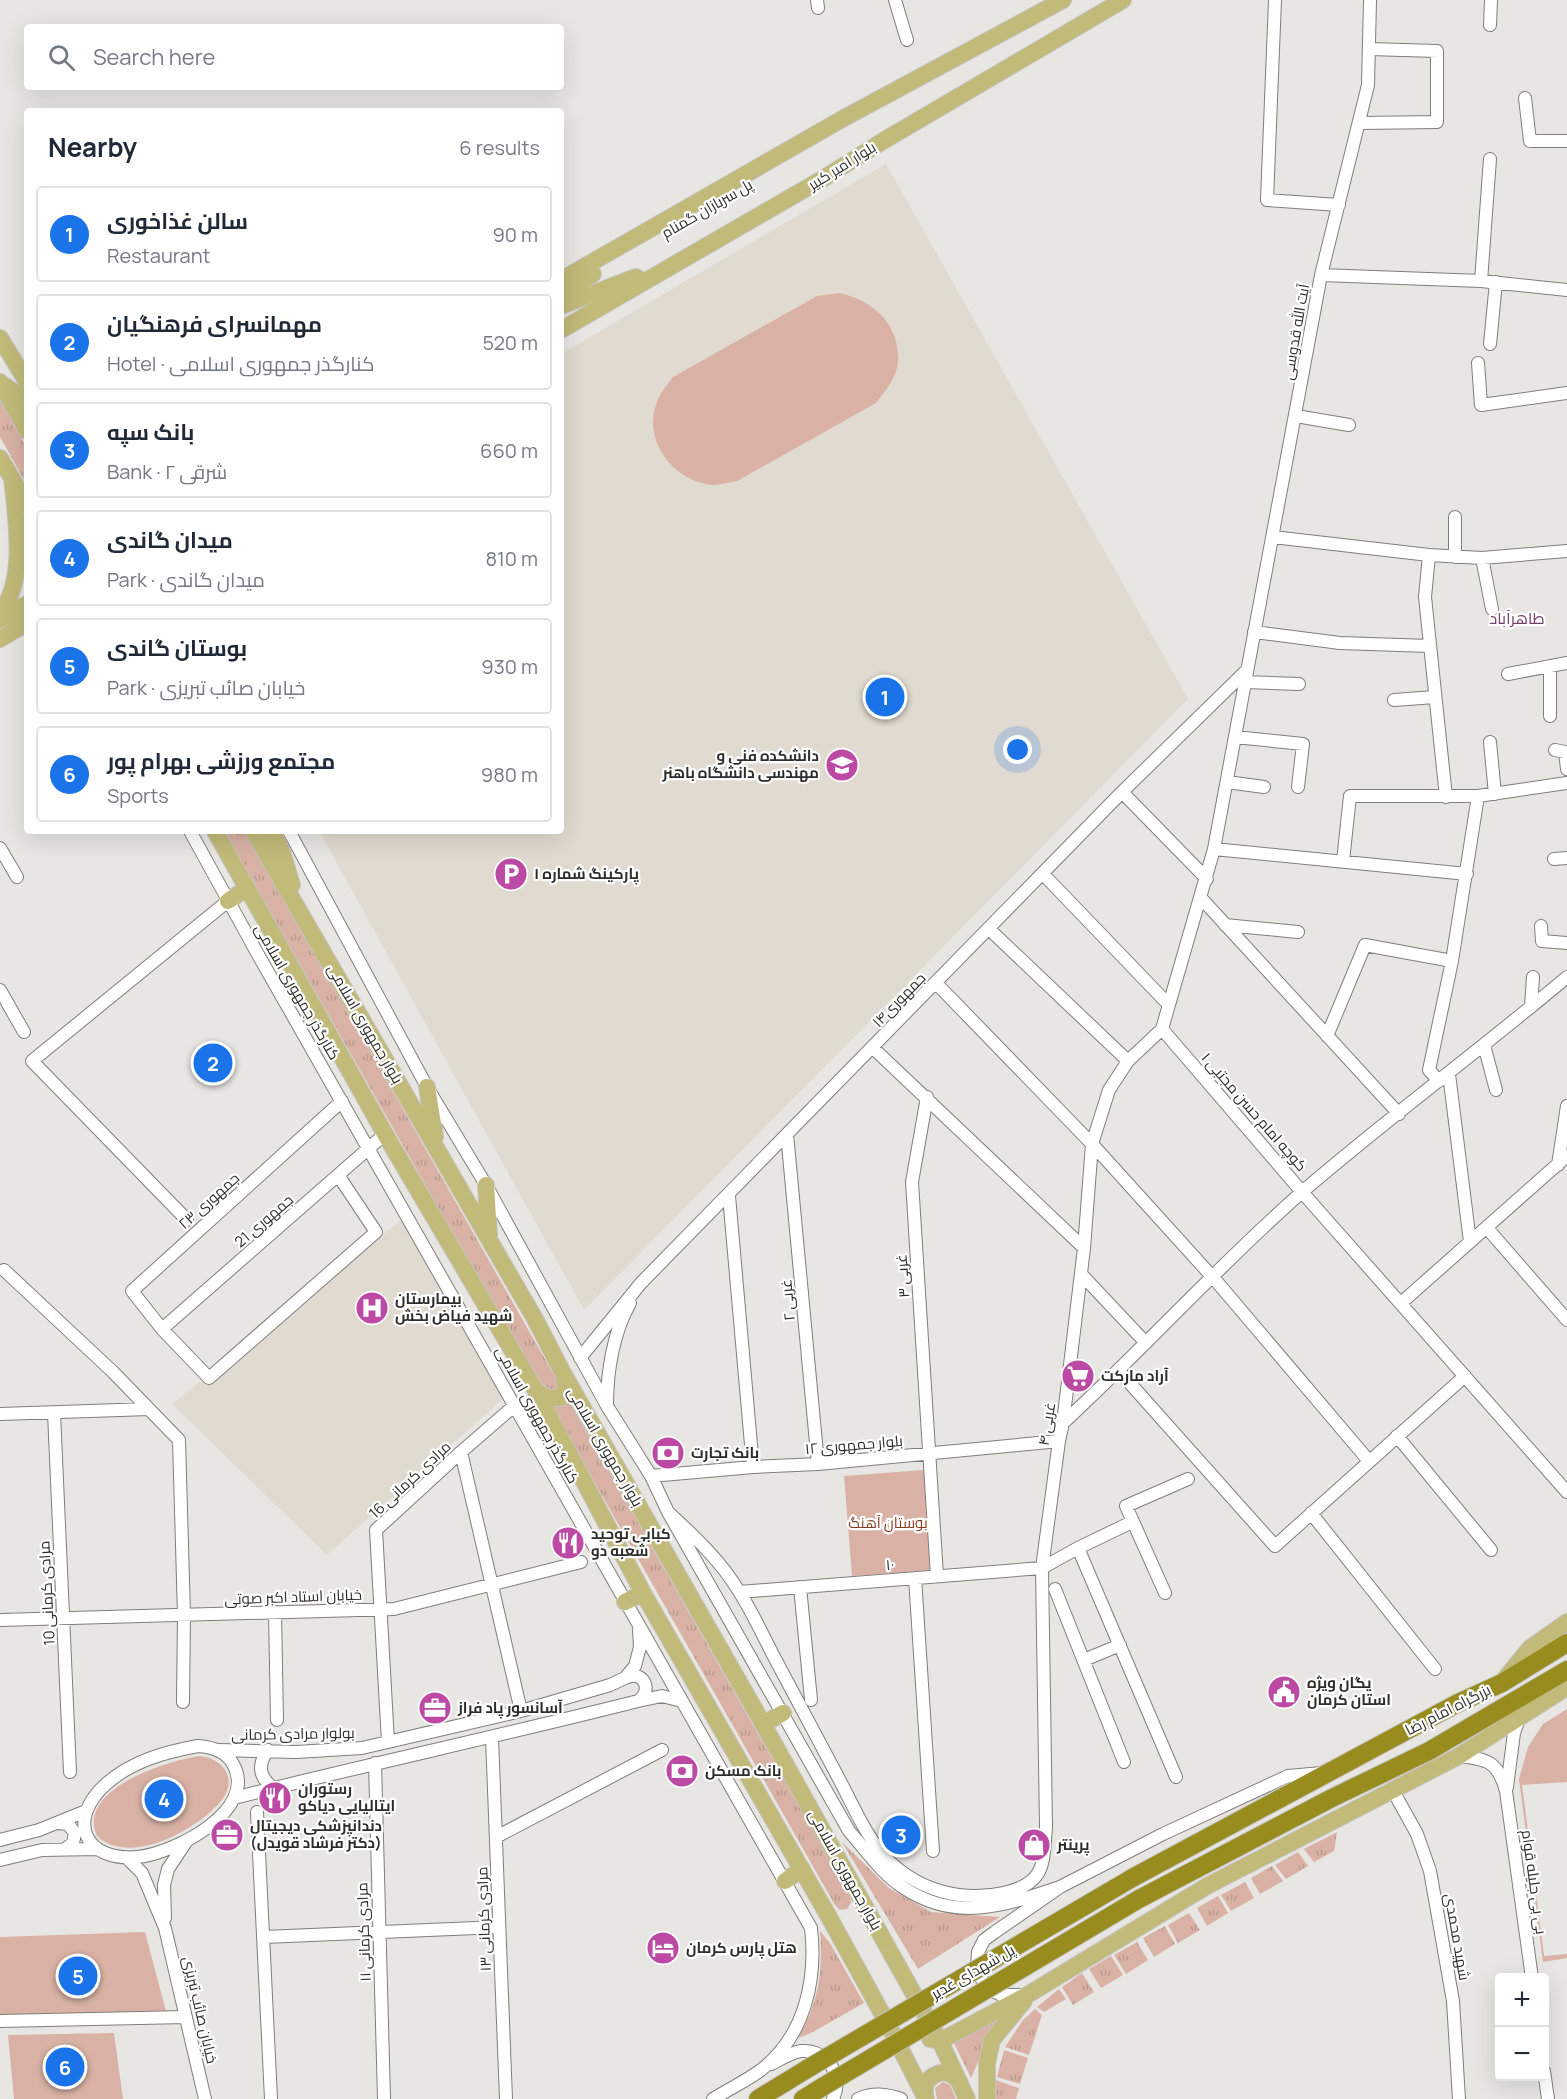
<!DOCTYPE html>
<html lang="en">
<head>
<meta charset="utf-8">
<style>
	:root { --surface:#fff; --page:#f6f6f7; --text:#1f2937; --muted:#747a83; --line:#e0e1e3; --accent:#1a73e8 }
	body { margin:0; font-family:Manrope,Cairo,sans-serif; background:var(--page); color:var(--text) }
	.controls { position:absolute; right:18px; bottom:18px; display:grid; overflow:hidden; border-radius:6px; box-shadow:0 6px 24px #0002 }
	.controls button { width:54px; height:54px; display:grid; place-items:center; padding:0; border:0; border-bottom:2px solid var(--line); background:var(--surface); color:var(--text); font:30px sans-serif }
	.you { position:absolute; left:1018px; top:750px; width:21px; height:21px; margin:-15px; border:4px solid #fff; border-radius:50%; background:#1a73e8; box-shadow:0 0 0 9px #1a73e833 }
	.badge { display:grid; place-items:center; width:39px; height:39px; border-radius:50%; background:var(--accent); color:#fff; font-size:20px; font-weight:700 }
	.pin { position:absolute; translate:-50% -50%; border:3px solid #fff; box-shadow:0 2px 6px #0006 }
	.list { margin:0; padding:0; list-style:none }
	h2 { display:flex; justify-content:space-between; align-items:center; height:78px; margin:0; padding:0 24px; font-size:26px }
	h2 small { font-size:20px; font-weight:400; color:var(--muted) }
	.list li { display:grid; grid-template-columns:39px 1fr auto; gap:18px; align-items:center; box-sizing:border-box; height:96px; margin:0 12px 12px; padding:0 12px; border:2px solid var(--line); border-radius:6px }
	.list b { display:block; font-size:22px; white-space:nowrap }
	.list p { margin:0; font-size:20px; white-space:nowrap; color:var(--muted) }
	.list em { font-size:20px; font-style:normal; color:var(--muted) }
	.icon { flex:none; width:33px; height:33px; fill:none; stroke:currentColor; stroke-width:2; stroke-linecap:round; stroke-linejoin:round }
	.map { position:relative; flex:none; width:1567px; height:2099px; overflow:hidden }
	.search { position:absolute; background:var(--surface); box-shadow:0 6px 24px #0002; left:24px; top:24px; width:540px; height:66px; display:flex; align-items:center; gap:15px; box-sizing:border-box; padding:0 21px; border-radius:6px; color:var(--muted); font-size:22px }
	.panel { position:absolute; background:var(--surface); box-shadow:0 6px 24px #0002; left:24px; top:108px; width:540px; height:726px; border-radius:6px }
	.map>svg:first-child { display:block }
	.built { fill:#e0dad0 }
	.grass { fill:url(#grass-tufts) }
	.park { fill:#d9b2a5 }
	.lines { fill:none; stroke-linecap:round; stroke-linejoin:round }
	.minor-casing { stroke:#807e7a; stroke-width:14 }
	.major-casing { stroke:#c4c4c3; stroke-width:18 }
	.highway-casing { stroke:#c4c4c3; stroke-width:20 }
	.minor { stroke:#fff; stroke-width:12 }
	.major { stroke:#c1ba79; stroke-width:16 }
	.highway { stroke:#988c1f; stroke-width:18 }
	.highway-bridge-casing { stroke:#c4c4c3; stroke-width:20; stroke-linecap:butt }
	.highway-bridge { stroke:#988c1f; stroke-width:18 }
	.labels { text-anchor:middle; stroke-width:4.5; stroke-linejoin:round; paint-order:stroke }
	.street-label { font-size:15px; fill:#2c2c2a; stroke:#fff }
	.poi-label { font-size:15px; font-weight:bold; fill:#2c2c2a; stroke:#fff; text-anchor:start }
	.park-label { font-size:15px; fill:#883c21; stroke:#fff }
	.neighbourhood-label { font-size:16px; fill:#773d69; stroke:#fff }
</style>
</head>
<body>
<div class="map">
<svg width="1567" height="2099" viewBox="0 0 1567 2099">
	<defs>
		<pattern id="grass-tufts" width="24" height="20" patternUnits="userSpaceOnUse" patternTransform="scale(1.5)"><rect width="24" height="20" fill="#d9b2a5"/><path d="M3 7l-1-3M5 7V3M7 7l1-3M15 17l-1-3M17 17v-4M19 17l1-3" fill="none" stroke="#ba998e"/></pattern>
	</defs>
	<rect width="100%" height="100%" fill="#e8e6e2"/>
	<!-- built -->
	<path class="built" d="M886 164 1188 699 584 1310 319 831H561V354Z
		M402 1219 504 1398 327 1555 172 1404Z"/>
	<!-- grass -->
	<path class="grass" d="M0 400 27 448V485L0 437Z
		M224 831H245L850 1896 851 1903 847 1909 840 1910 835 1905Z
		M1337 1832 1334 1851 1314 1862 1304 1849Z
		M842 1842 889 1888 931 1912 1000 1917 918 1969Z
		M1298 1852 1308 1866 1286 1879 1275 1865Z
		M1272 1866 1283 1881 1260 1894 1251 1878Z
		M1245 1882 1254 1898 1231 1911 1221 1895Z
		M1218 1896 1228 1913 1207 1926 1197 1908Z
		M1189 1913 1200 1930 1178 1943 1168 1925Z
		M1165 1926 1175 1944 1154 1957 1143 1938Z
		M820 1931 830 1943 864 2003 811 2033 798 2038C819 2001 823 1973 820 1931Z
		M1137 1942 1148 1960 1126 1974 1114 1955Z
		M1111 1956 1123 1975 1101 1988 1089 1969Z
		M1082 1973 1094 1992 1073 2005 1062 1987Z
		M1059 1989 1066 1999 1044 2012 1037 2007Z
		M1035 2009 1042 2015 1029 2055 1005 2047 1023 2020Z
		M999 2015 971 2078 952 2039Z
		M1004 2050 1028 2058 1020 2084 997 2077Z
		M996 2080 1019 2088 1016 2099H996Z
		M943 2082 950 2085 956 2099H937L935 2088Z"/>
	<!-- park -->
	<path class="park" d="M839 293C873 300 900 324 898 362 897 377 885 391 876 403L737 481C729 482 721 485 713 485 675 482 643 443 656 405 659 394 666 386 673 377L817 296Z
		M924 1470 931 1570 852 1576 844 1476Z
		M1567 1709V1782L1522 1785 1544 1956 1567 1954V1958L1543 1962 1519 1779 1528 1747 1543 1724Z
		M199 1756C223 1758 239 1779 221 1801 197 1830 130 1867 97 1836 76 1789 167 1761 199 1756Z
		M145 1932 167 2015 0 2020V1937Z
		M114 2033 123 2099H14L8 2035Z"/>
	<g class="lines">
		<defs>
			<path id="minor" d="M817 0 818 8
				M895 0 907 40
				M1275 0 1267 200 1339 205
				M1370 0 1368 85 1321 275 1214 849 1162 1029 1302 1192 1567 1492
				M1490 25 1491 0
				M1525 98 1530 141H1567
				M1359 123 1437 122V51L1369 49
				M1321 275 1481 281 1567 290
				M1481 281 1490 159
				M1490 344 1496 282
				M1478 363 1481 405 1567 393
				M1296 416 1349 425
				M1455 517V557
				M1273 537 1429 555 1482 558 1567 551
				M1429 555 1425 597 1446 797
				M1482 558 1492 609
				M1254 632 1340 643 1430 646
				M1550 666V716
				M1508 674 1567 663
				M1245 682 1299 684
				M1394 700 1435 697
				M1235 737 1303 744 1298 787
				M1490 742 1495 794
				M1555 750 1565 752 1567 769
				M1227 782 1264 787
				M1122 792 1207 879
				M190 831 256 951 811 1928C817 1980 805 2036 761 2070 746 2081 729 2089 713 2099
				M289 831 427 1087 486 1185 607 1406 651 1476 668 1512 849 1831C866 1850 882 1874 904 1888 957 1923 1006 1905 1060 1887
				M0 848 17 877
				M1214 849 1467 874
				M1554 859 1567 858
				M1343 861 1350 796H1478L1567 783
				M1043 874 1169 1005
				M1201 898 1399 1114
				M1225 925 1298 932
				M1541 926 1542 941 1567 943
				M989 929 1128 1061
				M936 983 1092 1144 1217 1282 1369 1461
				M0 990 24 1032
				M1531 1007 1533 977
				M1327 1036 1365 945 1452 961
				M1484 1045 1496 1090
				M873 1048 1084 1248
				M1449 1074 1470 1242
				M1439 1081 1429 1070 1452 961 1478 796
				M927 1097 912 1182 937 1576
				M787 1134 818 1464
				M1558 1165 1567 1106
				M338 1175 376 1232 209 1378 162 1329 132 1291 342 1101
				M729 1196 753 1467
				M187 1220 32 1061 228 901
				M1487 1228 1567 1320
				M4 1270 113 1372 179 1440 184 1615 183 1702
				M1081 1274 1146 1343
				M1401 1303 1567 1156
				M162 1329 385 1134
				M580 1358 641 1283 1122 792 1247 670
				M1119 1371 1275 1546 1465 1376
				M607 1405C607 1372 613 1333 630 1303
				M54 1413 70 1772
				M0 1414 149 1409
				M1063 1423C1144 1348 1219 1265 1302 1192 1388 1118 1480 1050 1567 977
				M1397 1436 1491 1550
				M461 1452 521 1711
				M651 1476 753 1467 818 1464 1059 1441
				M668 1512C695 1537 721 1561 740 1593 752 1612 762 1633 772 1653 794 1694 816 1736 838 1777 853 1805 867 1840 890 1862 921 1891 962 1902 1003 1893 1046 1884 1043 1864 1046 1827L1042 1568 1059 1441 1063 1423 1084 1248 1092 1144 1109 1090 1128 1061 1162 1029
				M1311 1513 1435 1669
				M1078 1548 1176 1777
				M915 1578 933 1851
				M800 1587 811 1700
				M1055 1589 1124 1762
				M740 1592 1042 1568 1078 1548 1132 1522
				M1165 1593 1126 1506 1188 1479
				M275 1612 277 1720
				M0 1620 394 1609 581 1562
				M1084 1660 1120 1645
				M625 1678C643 1669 654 1690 638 1701
				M492 1738 506 2099
				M388 1742 376 1530 461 1452 514 1406
				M198 1746C212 1747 226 1751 233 1764 259 1810 175 1853 138 1857 84 1862 66 1820 106 1784 132 1761 165 1752 198 1746Z
				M219 1750 296 1752 362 1748 521 1711 610 1685 625 1678 635 1666 640 1647 639 1630
				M268 1750C257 1765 259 1778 274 1788
				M1459 1756C1487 1759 1498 1761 1506 1791L1532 1978
				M375 1763 384 2099
				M1507 1787 1514 1733 1520 1716
				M1392 1789 1417 1834 1430 1871 1453 2001 1459 2099
				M234 1798C369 1764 504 1735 638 1701L662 1696 682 1701
				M257 1812 271 2099
				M58 1823 68 1824 75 1833 73 1843 65 1849
				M496 1837 662 1750
				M0 1840 39 1830 86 1811
				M126 1857 142 1873 165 1928 205 2099
				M0 1860 42 1850 97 1849
				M165 1918 164 1885 168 1869 186 1842
				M264 1937 499 1927
				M1022 1995H1001L989 1989 981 1978 977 1966 978 1952 984 1940 995 1932 1060 1887 1163 1834 1288 1776 1322 1773
				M0 2021 186 2017
				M771 2064C780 2060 791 2052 801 2051 828 2049 844 2076 833 2099
				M1544 2071 1548 2099
				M858 2099C873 2092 886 2094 901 2099"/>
			<path id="major" d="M561 280 844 118 1063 0
				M561 295 593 274
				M561 306 636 277
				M561 330 824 178 883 141 1123 0
				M0 338 27 382
				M0 382 27 431
				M3 385 27 400
				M0 458 27 504
				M0 614C27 579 16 519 12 478
				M0 620 27 604
				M0 639 27 623
				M215 831 385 1134 536 1391 643 1593 829 1917 890 2028 926 2099
				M253 831 535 1319 563 1373 763 1724 940 2041 967 2099
				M272 831 282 852 292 885
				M228 901 247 888
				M427 1087 435 1137
				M486 1185 489 1235
				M536 1391 549 1398H561C567 1391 565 1384 564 1376
				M625 1602 643 1593
				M1504 1680 1530 1648 1567 1622
				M763 1724 783 1713
				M785 1881 802 1869
				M930 2039 940 2041 1029 1994 1207 1886 1459 1756 1567 1687
				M925 2098V2084C935 2070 950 2068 960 2083
				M987 2099V2063L992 2040 1024 2001"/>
			<path id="highway" d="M1134 1877 1458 1703 1502 1683 1567 1643
				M1139 1899 1332 1798 1429 1751 1567 1670
				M758 2099 812 2066
				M803 2099 824 2086"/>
		</defs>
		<!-- minor casing -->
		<use href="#minor" class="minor-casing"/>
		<!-- major casing -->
		<use href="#major" class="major-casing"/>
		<!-- highway casing -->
		<use href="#highway" class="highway-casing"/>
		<!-- minor -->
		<use href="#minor" class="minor"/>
		<!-- major -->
		<use href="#major" class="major"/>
		<!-- highway -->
		<use href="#highway" class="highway"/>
		<defs>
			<path id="highway-bridge" d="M812 2066 1134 1877
				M824 2086 1139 1899"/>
		</defs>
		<!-- highway-bridge casing -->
		<use href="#highway-bridge" class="highway-bridge-casing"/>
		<!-- highway-bridge -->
		<use href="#highway-bridge" class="highway-bridge"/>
	</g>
	<!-- icons -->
	<defs>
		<symbol id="university-disc" viewBox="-11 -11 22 22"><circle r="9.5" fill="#bc4aa4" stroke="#fff"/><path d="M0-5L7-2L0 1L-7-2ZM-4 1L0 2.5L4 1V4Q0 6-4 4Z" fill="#fff"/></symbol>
		<symbol id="parking-disc" viewBox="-11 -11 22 22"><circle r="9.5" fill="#bc4aa4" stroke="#fff"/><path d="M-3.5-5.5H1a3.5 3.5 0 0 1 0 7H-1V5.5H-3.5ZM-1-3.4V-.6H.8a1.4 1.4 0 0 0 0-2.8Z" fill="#fff"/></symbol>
		<symbol id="hospital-disc" viewBox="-11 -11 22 22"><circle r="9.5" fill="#bc4aa4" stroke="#fff"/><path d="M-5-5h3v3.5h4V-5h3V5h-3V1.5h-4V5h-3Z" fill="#fff"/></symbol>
		<symbol id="supermarket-disc" viewBox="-11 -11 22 22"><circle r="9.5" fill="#bc4aa4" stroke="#fff"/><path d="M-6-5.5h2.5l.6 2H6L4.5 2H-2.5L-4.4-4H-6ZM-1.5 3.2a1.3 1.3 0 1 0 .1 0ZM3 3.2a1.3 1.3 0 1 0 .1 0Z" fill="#fff"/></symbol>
		<symbol id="bank-disc" viewBox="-11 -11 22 22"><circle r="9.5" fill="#bc4aa4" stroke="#fff"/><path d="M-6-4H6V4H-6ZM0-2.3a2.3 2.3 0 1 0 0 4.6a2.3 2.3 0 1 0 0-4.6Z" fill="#fff"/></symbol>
		<symbol id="restaurant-disc" viewBox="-11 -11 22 22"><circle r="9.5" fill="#bc4aa4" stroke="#fff"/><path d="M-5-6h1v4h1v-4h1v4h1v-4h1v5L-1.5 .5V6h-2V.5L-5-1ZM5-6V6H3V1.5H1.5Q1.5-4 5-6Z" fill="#fff"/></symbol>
		<symbol id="civic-disc" viewBox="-11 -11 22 22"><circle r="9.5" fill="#bc4aa4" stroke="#fff"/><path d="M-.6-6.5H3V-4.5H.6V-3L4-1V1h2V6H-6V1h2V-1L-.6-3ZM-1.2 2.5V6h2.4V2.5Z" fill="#fff"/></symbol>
		<symbol id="office-disc" viewBox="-11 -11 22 22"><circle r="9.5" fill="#bc4aa4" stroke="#fff"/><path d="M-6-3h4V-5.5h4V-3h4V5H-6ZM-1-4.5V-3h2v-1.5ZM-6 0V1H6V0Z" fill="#fff"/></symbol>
		<symbol id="shop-disc" viewBox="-11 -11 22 22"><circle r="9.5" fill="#bc4aa4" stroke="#fff"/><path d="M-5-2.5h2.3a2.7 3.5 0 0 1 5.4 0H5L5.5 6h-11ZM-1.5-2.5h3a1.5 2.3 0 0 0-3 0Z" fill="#fff"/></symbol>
		<symbol id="hotel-disc" viewBox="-11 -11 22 22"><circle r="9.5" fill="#bc4aa4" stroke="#fff"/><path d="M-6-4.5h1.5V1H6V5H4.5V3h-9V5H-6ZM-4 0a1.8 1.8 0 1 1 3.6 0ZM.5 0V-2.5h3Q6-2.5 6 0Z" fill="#fff"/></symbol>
	</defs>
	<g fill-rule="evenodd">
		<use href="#university-disc" x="823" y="746" width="38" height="38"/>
		<use href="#parking-disc" x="492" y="855" width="38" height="38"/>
		<use href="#hospital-disc" x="353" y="1289" width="38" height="38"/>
		<use href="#supermarket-disc" x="1059" y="1357" width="38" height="38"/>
		<use href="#bank-disc" x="649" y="1434" width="38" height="38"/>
		<use href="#restaurant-disc" x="549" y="1524" width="38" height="38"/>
		<use href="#civic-disc" x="1265" y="1673" width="38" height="38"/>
		<use href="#office-disc" x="416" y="1689" width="38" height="38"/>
		<use href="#bank-disc" x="663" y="1752" width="38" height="38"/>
		<use href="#restaurant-disc" x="256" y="1779" width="38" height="38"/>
		<use href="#office-disc" x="208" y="1816" width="38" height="38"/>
		<use href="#shop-disc" x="1015" y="1826" width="38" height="38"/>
		<use href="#hotel-disc" x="644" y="1929" width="38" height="38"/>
	</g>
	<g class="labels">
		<!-- street labels -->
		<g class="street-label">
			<text transform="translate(842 166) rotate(-32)" y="5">بلوار امیر کبیر</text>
			<text transform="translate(707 209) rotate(-30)" y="5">پل سربازان گمنام</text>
			<text transform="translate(1296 332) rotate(-80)" y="5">آیت الله قدوسی</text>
			<text transform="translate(297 992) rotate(60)" y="5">کنارگذر جمهوری اسلامی</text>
			<text transform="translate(899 1000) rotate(-46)" y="5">جمهوری۱۴</text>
			<text transform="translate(365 1024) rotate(60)" y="5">بلوار جمهوری اسلامی</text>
			<text transform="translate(1254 1112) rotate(49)" y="5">کوچه امام حسن مجتبی ۱</text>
			<text transform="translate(209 1201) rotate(-42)" y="5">۲۳ جمهوری</text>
			<text transform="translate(264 1221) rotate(-41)" y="5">جمهوری 21</text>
			<text transform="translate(903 1276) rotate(-94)" y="5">۳ غربی</text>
			<text transform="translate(788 1300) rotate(-95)" y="5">۲ غربی</text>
			<text transform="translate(537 1415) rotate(61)" y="5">کنارگذر جمهوری اسلامی</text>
			<text transform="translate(1047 1424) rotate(-81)" y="5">۴ غربی</text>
			<text transform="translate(854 1445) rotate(-5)" y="5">بلوار جمهوری ۱۲</text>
			<text transform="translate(605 1447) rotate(60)" y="5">بلوار جمهوری اسلامی</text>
			<text transform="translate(410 1480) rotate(-43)" y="5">مرادی کرمانی 16</text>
			<text transform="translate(890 1565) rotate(-5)" y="5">۱۰</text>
			<text transform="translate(47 1593) rotate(-93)" y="5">مرادی کرمانی 10</text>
			<text transform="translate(293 1597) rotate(-2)" y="5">خیابان استاد اکبر صوتی</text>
			<text transform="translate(1448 1710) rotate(-27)" y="5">بزرگراه امام رضا</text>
			<text transform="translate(293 1734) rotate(-1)" y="5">بولوار مرادی کرمانی</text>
			<text transform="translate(845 1870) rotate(61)" y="5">بلوار جمهوری اسلامی</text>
			<text transform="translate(1534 1882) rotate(82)" y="5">بی بی جلیله قوام</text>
			<text transform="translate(484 1919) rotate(-92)" y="5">مرادی کرمانی ۱۳</text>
			<text transform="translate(364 1932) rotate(-92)" y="5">مرادی کرمانی ۱۱</text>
			<text transform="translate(1457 1937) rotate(80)" y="5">شهید محمدی</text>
			<text transform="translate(973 1972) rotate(-30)" y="5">پل شهدای غدیر</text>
			<text transform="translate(200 2010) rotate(77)" y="5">خیابان صائب تبریزی</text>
		</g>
		<!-- poi labels -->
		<g class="poi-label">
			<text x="819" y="761" text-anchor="end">دانشکده فنی و<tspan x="819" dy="17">مهندسی دانشگاه باهنر</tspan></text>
			<text x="534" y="879">پارکینگ شماره ۱</text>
			<text x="395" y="1304">بیمارستان<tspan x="395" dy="17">شهید فیاض بخش</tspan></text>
			<text x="1101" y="1381">آراد مارکت</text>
			<text x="691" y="1458">بانک تجارت</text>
			<text x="591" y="1539">کبابی توحید<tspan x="591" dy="17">شعبه دو</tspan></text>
			<text x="1307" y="1688">یگان ویژه<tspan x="1307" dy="17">استان کرمان</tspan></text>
			<text x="458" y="1713">آسانسور پاد فراز</text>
			<text x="705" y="1776">بانک مسکن</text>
			<text x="298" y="1794">رستوران<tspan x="298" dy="17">ایتالیایی دیاکو</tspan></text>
			<text x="250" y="1831">دندانپزشکی دیجیتال<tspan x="250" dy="17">(دکتر فرشاد قویدل)</tspan></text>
			<text x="1057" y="1850">پرینتر</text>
			<text x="686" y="1953">هتل پارس کرمان</text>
		</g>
		<!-- park labels -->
		<g class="park-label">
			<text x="888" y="1528">بوستان آهنگ</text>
		</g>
		<!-- neighbourhood labels -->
		<g class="neighbourhood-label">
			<text x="1517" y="624">طاهرآباد</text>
		</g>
	</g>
</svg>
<div class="controls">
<button>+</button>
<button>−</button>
</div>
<div class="you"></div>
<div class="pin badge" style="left:885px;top:697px">1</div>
<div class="pin badge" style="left:213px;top:1063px">2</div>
<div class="pin badge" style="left:901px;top:1835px">3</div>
<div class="pin badge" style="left:164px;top:1799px">4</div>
<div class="pin badge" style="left:78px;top:1976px">5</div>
<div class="pin badge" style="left:65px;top:2067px">6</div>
<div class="search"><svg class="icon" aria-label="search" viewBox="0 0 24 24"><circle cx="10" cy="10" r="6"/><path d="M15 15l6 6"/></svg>Search here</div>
<section class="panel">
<h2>Nearby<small>6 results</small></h2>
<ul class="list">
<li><span class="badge">1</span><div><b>سالن غذاخوری</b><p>Restaurant</p></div><em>90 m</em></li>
<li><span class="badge">2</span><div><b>مهمانسرای فرهنگیان</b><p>Hotel · کنارگذر جمهوری اسلامی</p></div><em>520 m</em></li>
<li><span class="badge">3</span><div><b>بانک سپه</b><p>Bank · ۲ شرقی</p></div><em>660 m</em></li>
<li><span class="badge">4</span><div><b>میدان گاندی</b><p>Park · میدان گاندی</p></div><em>810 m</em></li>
<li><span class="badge">5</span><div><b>بوستان گاندی</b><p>Park · خیابان صائب تبریزی</p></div><em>930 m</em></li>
<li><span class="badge">6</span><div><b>مجتمع ورزشی بهرام پور</b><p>Sports</p></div><em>980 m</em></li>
</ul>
</section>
</div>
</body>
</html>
